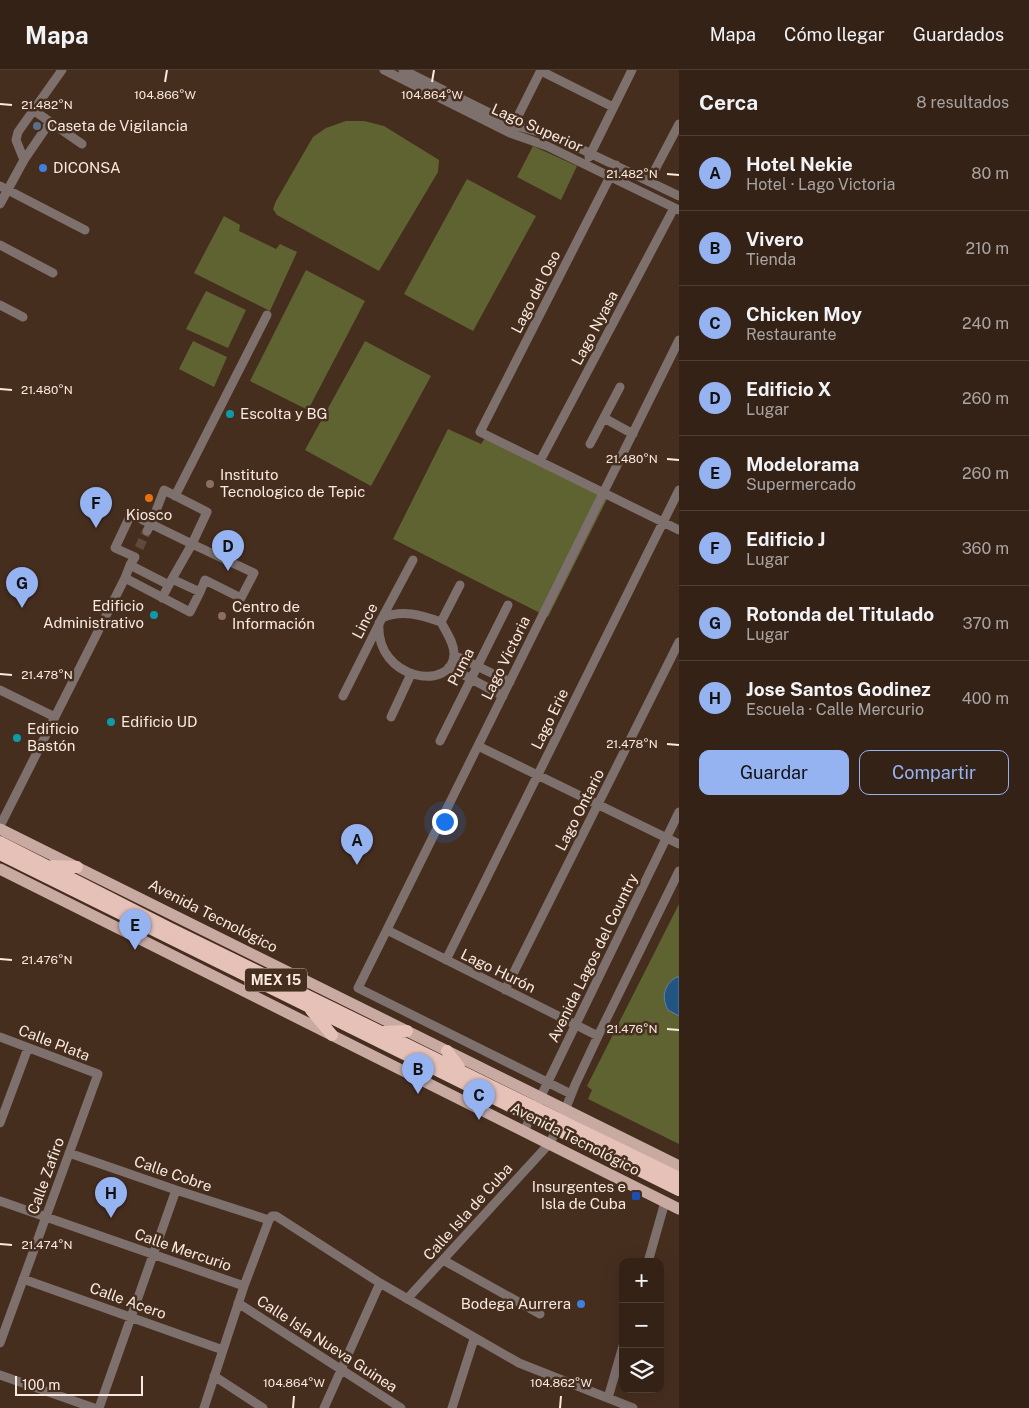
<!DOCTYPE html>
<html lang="es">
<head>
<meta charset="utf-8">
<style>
	:root { --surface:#342217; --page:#3c2a20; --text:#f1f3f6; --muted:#a9a4a1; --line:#4e3f36; --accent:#95b2f1 }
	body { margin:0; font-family:"Public Sans",sans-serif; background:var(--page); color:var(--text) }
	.controls { position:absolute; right:15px; bottom:15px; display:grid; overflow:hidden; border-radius:10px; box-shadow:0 5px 20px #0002 }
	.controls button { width:45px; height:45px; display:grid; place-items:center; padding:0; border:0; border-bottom:1px solid var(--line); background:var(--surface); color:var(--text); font:25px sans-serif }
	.scale { position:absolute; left:15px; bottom:12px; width:128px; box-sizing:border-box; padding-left:5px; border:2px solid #f9e9df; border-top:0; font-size:14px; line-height:18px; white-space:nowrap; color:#f9e9df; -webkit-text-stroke:4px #462e1f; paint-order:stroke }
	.you { position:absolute; left:444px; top:751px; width:18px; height:18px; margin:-12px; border:4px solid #fff; border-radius:50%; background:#1a73e8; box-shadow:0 0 0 8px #1a73e833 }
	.badge { display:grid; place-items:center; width:32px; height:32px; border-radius:50%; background:var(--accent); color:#111; font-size:16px; font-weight:700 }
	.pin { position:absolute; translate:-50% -41px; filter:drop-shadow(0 1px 2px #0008) }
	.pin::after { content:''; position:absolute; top:26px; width:18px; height:15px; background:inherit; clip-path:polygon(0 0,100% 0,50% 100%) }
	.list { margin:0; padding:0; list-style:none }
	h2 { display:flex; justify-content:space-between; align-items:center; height:65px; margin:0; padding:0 20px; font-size:21px }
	h2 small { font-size:16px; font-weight:400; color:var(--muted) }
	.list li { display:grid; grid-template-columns:32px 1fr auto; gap:15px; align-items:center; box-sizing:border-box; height:75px; padding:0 20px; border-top:1px solid var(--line) }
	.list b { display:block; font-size:19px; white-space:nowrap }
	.list p { margin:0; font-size:16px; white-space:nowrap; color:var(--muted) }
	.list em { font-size:16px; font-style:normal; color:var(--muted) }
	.actions { display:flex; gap:10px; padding:15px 20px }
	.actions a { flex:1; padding:11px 0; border:1px solid var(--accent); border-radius:10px; text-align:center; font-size:18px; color:var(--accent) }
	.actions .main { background:var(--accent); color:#111 }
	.icon { flex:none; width:28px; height:28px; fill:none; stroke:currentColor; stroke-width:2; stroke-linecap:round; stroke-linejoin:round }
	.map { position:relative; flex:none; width:679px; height:1338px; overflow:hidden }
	header { display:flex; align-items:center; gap:30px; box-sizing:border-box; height:70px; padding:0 25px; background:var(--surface); border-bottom:1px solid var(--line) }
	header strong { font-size:24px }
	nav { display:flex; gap:28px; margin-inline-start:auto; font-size:18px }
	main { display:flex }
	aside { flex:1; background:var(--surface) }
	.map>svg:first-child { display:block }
	.green { fill:#5f6332 }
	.water { fill:#225482; stroke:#62819e }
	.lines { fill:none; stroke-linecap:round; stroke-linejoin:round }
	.minor-tunnel { stroke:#614a3c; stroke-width:9; stroke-dasharray:9 4.5; stroke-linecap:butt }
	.minor { stroke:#7e706c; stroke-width:9 }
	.major { stroke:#c8aaa2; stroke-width:11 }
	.highway { stroke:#e5c1b8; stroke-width:12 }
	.ticks { fill:none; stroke:#f9e9df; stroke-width:2 }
	.service-dot { fill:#5c6f8a; stroke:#462e1f; stroke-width:2 }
	.shop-dot { fill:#3f7fe0; stroke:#462e1f; stroke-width:2 }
	.culture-dot { fill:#0f9aa8; stroke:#462e1f; stroke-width:2 }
	.education-dot { fill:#8d6e63; stroke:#462e1f; stroke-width:2 }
	.food-dot { fill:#e8710a; stroke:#462e1f; stroke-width:2 }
	.transit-dot { fill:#1a4fb4; stroke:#462e1f; stroke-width:2 }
	.labels { text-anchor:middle; stroke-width:5; stroke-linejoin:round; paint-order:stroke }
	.shield { fill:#462e1f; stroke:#c3b1a5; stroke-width:1 }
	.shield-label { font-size:14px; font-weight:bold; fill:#f9e9df }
	.poi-label { font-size:15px; fill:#f9e9df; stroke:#462e1f; text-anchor:start }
	.street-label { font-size:15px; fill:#f9e9df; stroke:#462e1f }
	.ticks-label { font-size:12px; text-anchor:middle; fill:#f9e9df; stroke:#462e1f; stroke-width:5; stroke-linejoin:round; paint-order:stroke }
</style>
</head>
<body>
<header>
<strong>Mapa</strong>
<nav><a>Mapa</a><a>Cómo llegar</a><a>Guardados</a></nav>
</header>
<main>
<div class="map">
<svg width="679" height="1338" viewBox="0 0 679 1338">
	<rect width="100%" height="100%" fill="#462e1f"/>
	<!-- green -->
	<path class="green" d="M346 51H364L384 56 439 90 438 102 379 201 277 145 273 139 276 131 313 67 326 58Z
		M533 76 577 96 561 130 517 107Z
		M467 109 536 146 473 261 404 224Z
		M224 146 240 155 239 161 276 179 280 174 297 182 270 241 194 203Z
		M306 200 365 231 308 340 250 311Z
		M206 221 246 240 228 278 186 259Z
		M193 271 227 287 214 317 179 299Z
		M365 271 431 306 371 416 305 380Z
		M448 359 481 374 486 367 608 427 548 547 393 469Z
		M679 834V1074L588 1029 592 1020 587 1016Z"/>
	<!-- water -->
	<path class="water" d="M677 907H679V946L668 940C661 927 664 914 677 907Z"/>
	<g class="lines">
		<!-- minor-tunnel -->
		<path class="minor-tunnel" d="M139 478 147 461"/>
		<!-- minor -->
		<path class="minor" d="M384 0 510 63 547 76 679 140
			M403 0 514 55 556 67 679 126
			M541 1 613 37
			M33 40 82 74
			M511 60 541 0
			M589 87 632 0
			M24 90 16 70 18 62 62 0
			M616 95 480 362 679 460
			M649 111 679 54
			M0 116 85 160
			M0 134 24 90 50 52
			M0 175 53 203
			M0 235 23 247
			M604 348 633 364
			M590 374 620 317
			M540 391 674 138
			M164 420 207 442 192 474 151 454Z
			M175 426 267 245
			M130 495 135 487 115 478 131 444 151 454 147 461
			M125 508 130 495 169 515
			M172 509 192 474 254 503 241 528 205 510 200 522
			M441 552 460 515
			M379 553C375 611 453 622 454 584 454 572 446 562 441 552 421 545 402 539 382 548
			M454 585 510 612
			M449 597 503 626
			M0 620 55 647
			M343 626 382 548 413 490
			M391 647 411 604
			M440 671 508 535
			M478 676 679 774
			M0 756 125 508 190 542 200 522 172 509 162 528
			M387 860 598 966
			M446 890 679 420
			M505 920 679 572
			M0 967 98 1004 0 1273
			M571 1024 358 918 679 270
			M0 1053 28 978
			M524 1061 679 742
			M69 1083 176 1120 269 1150
			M0 1131 244 1216
			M269 1150 272 1146H276L380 1213 519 1293 633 1338
			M443 1190 540 1244
			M648 1192 665 1132
			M23 1209 223 1280
			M407 1229 549 1074 558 1058 575 1015 598 966 679 801
			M238 1233 401 1338
			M0 1305 94 1338
			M214 1306 263 1338
			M608 1328 623 1276
			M99 1338 176 1120
			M204 1338 244 1216 269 1150
			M324 1338 380 1213
			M452 1338 474 1269"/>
		<!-- major -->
		<path class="major" d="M0 759 679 1096
			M0 799 679 1139"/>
		<!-- highway -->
		<path class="highway" d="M0 772 171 859 679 1108
			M0 784C226 897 453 1006 679 1120
			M52 796 77 797
			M311 940 332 965
			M384 962 407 961
			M447 981 459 997"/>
	</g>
	<!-- ticks -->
	<path class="ticks" d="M165 12 167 0M432 12 434 0M0 34 12 35M667 104 679 105M0 319 12 320M667 389 679 390M0 604 12 605M667 674 679 675M0 889 12 890M667 959 679 960M0 1174 12 1175M293 1338 294 1326M560 1338 561 1326"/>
	<!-- markers -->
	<circle class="service-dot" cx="37" cy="56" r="5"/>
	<g class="shop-dot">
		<circle cx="43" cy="98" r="5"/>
		<circle cx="581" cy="1234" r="5"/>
	</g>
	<g class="culture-dot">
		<circle cx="230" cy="344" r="5"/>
		<circle cx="154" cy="545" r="5"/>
		<circle cx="111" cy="652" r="5"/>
		<circle cx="17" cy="668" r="5"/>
	</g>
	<g class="education-dot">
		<circle cx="210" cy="414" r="5"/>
		<circle cx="222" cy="546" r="5"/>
	</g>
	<circle class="food-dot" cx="149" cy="428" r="5"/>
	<rect class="transit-dot" x="631" y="1121" width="10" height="10" rx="2.5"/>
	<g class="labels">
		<!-- shield labels -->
		<rect class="shield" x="245" y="898.5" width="62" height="23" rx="4"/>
		<g class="shield-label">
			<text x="276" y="915">MEX 15</text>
		</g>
		<!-- poi labels -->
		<g class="poi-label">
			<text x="47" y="61">Caseta de Vigilancia</text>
			<text x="53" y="103">DICONSA</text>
			<text x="240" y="349">Escolta y BG</text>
			<text x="220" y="410">Instituto<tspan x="220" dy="17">Tecnologico de Tepic</tspan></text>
			<text x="149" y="450" text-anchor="middle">Kiosco</text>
			<text x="144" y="541" text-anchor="end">Edificio<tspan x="144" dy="17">Administrativo</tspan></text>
			<text x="232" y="542">Centro de<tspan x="232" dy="17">Información</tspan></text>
			<text x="121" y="657">Edificio UD</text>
			<text x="27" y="664">Edificio<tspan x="27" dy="17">Bastón</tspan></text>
			<text x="626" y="1122" text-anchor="end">Insurgentes e<tspan x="626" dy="17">Isla de Cuba</tspan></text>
			<text x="571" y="1239" text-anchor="end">Bodega Aurrera</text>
		</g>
		<!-- street labels -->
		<g class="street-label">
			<text transform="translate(537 58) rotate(24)" y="5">Lago Superior</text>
			<text transform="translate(536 222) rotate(-63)" y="5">Lago del Oso</text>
			<text transform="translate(595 258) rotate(-62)" y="5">Lago Nyasa</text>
			<text transform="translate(365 551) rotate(-63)" y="5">Lince</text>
			<text transform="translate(506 588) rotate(-64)" y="5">Lago Victoria</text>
			<text transform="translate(461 597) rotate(-63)" y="5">Puma</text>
			<text transform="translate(550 649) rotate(-64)" y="5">Lago Erie</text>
			<text transform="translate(580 740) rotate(-63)" y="5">Lago Ontario</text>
			<text transform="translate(213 846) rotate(27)" y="5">Avenida Tecnológico</text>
			<text transform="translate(593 888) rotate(-64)" y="5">Avenida Lagos del Country</text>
			<text transform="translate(498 901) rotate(26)" y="5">Lago Hurón</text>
			<text transform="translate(54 973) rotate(21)" y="5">Calle Plata</text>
			<text transform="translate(575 1069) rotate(27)" y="5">Avenida Tecnológico</text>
			<text transform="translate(173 1104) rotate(19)" y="5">Calle Cobre</text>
			<text transform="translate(46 1106) rotate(-70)" y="5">Calle Zafiro</text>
			<text transform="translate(468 1142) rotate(-48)" y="5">Calle Isla de Cuba</text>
			<text transform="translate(183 1180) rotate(19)" y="5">Calle Mercurio</text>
			<text transform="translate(128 1231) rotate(20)" y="5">Calle Acero</text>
			<text transform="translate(327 1274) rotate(33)" y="5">Calle Isla Nueva Guinea</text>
		</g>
	</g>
	<g class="ticks-label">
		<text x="165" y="29">104.866°W</text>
		<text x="432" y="29">104.864°W</text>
		<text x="47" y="39">21.482°N</text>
		<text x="632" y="108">21.482°N</text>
		<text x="47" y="324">21.480°N</text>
		<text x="632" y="393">21.480°N</text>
		<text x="47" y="609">21.478°N</text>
		<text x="632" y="678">21.478°N</text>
		<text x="47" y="894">21.476°N</text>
		<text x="632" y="963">21.476°N</text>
		<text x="47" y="1179">21.474°N</text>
		<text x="294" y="1317">104.864°W</text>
		<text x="561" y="1317">104.862°W</text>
	</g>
</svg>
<div class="controls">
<button>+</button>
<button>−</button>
<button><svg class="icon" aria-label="layers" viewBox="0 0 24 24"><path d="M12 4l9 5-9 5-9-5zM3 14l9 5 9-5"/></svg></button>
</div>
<div class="scale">100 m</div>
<div class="you"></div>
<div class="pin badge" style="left:357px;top:795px">A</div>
<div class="pin badge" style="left:418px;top:1024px">B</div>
<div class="pin badge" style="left:479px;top:1050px">C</div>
<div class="pin badge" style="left:228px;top:501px">D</div>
<div class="pin badge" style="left:135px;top:880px">E</div>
<div class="pin badge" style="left:96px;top:458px">F</div>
<div class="pin badge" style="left:22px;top:538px">G</div>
<div class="pin badge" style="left:111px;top:1148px">H</div>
</div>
<aside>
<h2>Cerca<small>8 resultados</small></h2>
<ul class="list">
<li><span class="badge">A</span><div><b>Hotel Nekie</b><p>Hotel · Lago Victoria</p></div><em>80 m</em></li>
<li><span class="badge">B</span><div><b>Vivero</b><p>Tienda</p></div><em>210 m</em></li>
<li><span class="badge">C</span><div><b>Chicken Moy</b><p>Restaurante</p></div><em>240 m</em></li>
<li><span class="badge">D</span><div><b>Edificio X</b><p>Lugar</p></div><em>260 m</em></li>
<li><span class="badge">E</span><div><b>Modelorama</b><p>Supermercado</p></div><em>260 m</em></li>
<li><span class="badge">F</span><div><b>Edificio J</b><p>Lugar</p></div><em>360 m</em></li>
<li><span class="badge">G</span><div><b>Rotonda del Titulado</b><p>Lugar</p></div><em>370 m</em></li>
<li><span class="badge">H</span><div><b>Jose Santos Godinez</b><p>Escuela · Calle Mercurio</p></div><em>400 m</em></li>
</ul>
<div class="actions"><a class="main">Guardar</a><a>Compartir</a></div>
</aside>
</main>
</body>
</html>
